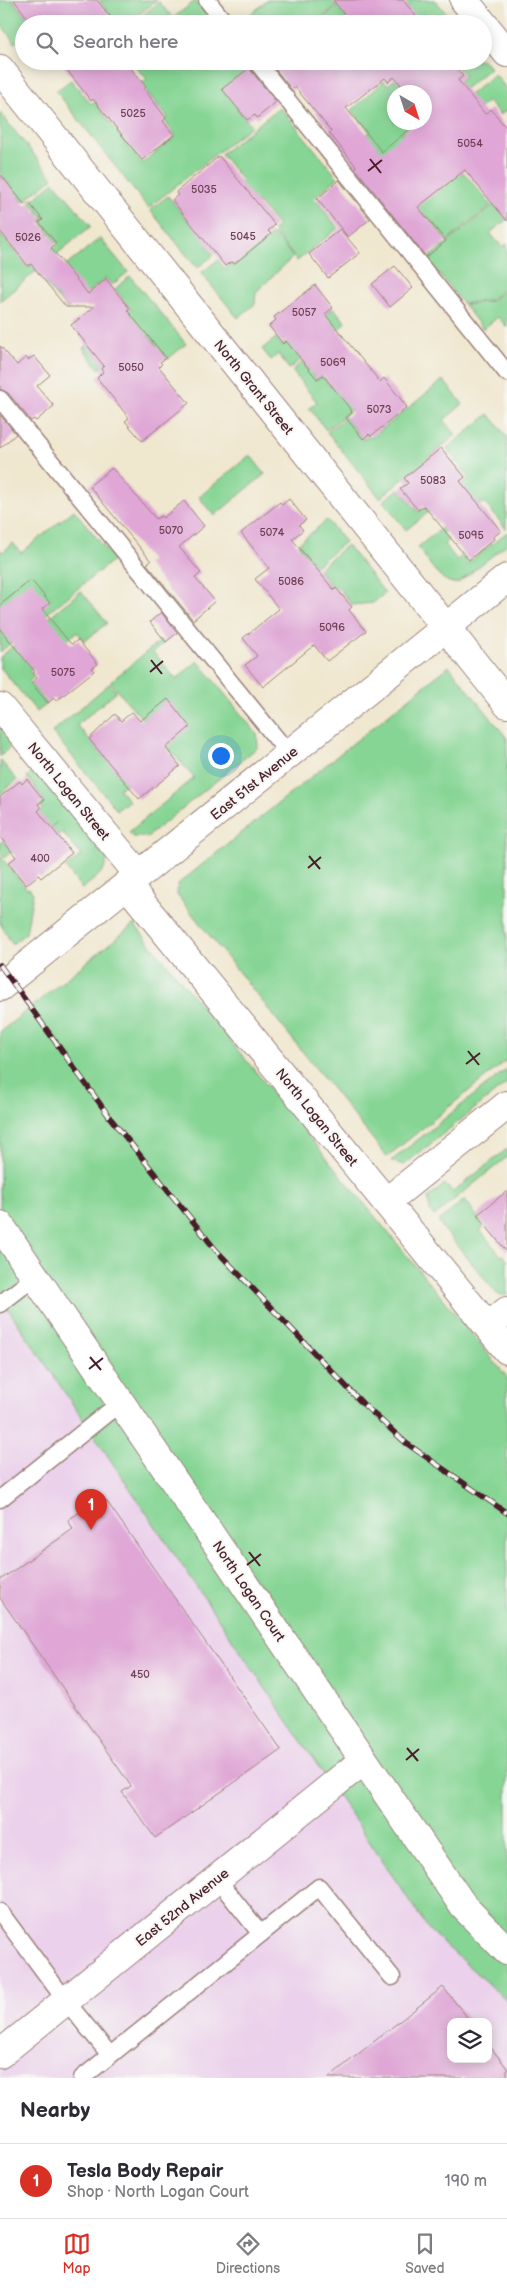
<!DOCTYPE html>
<html lang="en">
<head>
<meta charset="utf-8">
<style>
	:root { --surface:#fff; --page:#f7f7f7; --text:#2b2b33; --muted:#7c7c81; --line:#e1e1e2; --accent:#d93025 }
	body { margin:0; font-family:"Balsamiq Sans",sans-serif; background:var(--page); color:var(--text) }
	.controls { position:absolute; right:15px; bottom:15px; display:grid; overflow:hidden; border-radius:10px; box-shadow:0 2px 12px #0003 }
	.controls button { width:45px; height:45px; display:grid; place-items:center; padding:0; border:0; border-bottom:1px solid var(--line); background:var(--surface); color:var(--text); font:25px sans-serif }
	.compass { position:absolute; left:387px; top:85px; width:45px; height:45px; border-radius:50%; background:var(--surface); box-shadow:0 2px 12px #0003; rotate:141deg }
	.you { position:absolute; left:220px; top:755px; width:18px; height:18px; margin:-12px; border:4px solid #fff; border-radius:50%; background:#1a73e8; box-shadow:0 0 0 8px #1a73e833 }
	.badge { display:grid; place-items:center; width:32px; height:32px; border-radius:50%; background:var(--accent); color:#fff; font-size:16px; font-weight:700 }
	.pin { position:absolute; translate:-50% -41px; filter:drop-shadow(0 1px 2px #0008) }
	.pin::after { content:''; position:absolute; top:26px; width:18px; height:15px; background:inherit; clip-path:polygon(0 0,100% 0,50% 100%) }
	.list { margin:0; padding:0; list-style:none }
	h2 { display:flex; justify-content:space-between; align-items:center; height:65px; margin:0; padding:0 20px; font-size:21px }
	h2 small { font-size:16px; font-weight:400; color:var(--muted) }
	.list li { display:grid; grid-template-columns:32px 1fr auto; gap:15px; align-items:center; box-sizing:border-box; height:75px; padding:0 20px; border-top:1px solid var(--line) }
	.list b { display:block; font-size:19px; white-space:nowrap }
	.list p { margin:0; font-size:16px; white-space:nowrap; color:var(--muted) }
	.list em { font-size:16px; font-style:normal; color:var(--muted) }
	.icon { flex:none; width:28px; height:28px; fill:none; stroke:currentColor; stroke-width:2; stroke-linecap:round; stroke-linejoin:round }
	.map { position:relative; flex:none; width:507px; height:2078px; overflow:hidden }
	.search { position:absolute; background:var(--surface); box-shadow:0 2px 12px #0003; left:15px; right:15px; top:15px; height:55px; display:flex; align-items:center; gap:12px; box-sizing:border-box; padding:0 18px; border-radius:28px; color:var(--muted); font-size:19px }
	.sheet { height:140px; background:var(--surface) }
	nav { display:flex; justify-content:space-around; align-items:center; box-sizing:border-box; height:70px; border-top:1px solid var(--line); background:var(--surface); font-size:14px; color:var(--muted) }
	nav a { display:grid; justify-items:center; gap:2px }
	nav .on { color:var(--accent) }
	.map>svg:first-child { display:block }
	.built { fill:#ebd1eb; fill-rule:evenodd }
	.green { fill:#86d594; stroke:#687a60 }
	.building { fill:#dfa6d6; fill-rule:evenodd }
	.lines { fill:none; stroke-linecap:round; stroke-linejoin:round }
	.service-casing { stroke:#9d837d; stroke-width:19 }
	.minor-casing { stroke:#9d837d; stroke-width:30 }
	.service { stroke:#fff; stroke-width:16 }
	.minor { stroke:#fff; stroke-width:28 }
	.rail-casing { stroke:#4a1f2b; stroke-width:5.5 }
	.rail { stroke:#f6f6f2; stroke-width:4; stroke-dasharray:11; stroke-linecap:butt }
	.ticks { fill:none; stroke:#4a1f2b; stroke-width:2 }
	.labels { text-anchor:middle; stroke-width:4; stroke-linejoin:round; paint-order:stroke }
	.number-label { font-size:11px; fill:#6f4156 }
	.street-label { font-size:14px; fill:#4a1f2b; stroke:#f6f6f2 }
</style>
</head>
<body>
<div class="map">
<svg width="507" height="2078" viewBox="0 0 507 2078">
	<rect width="100%" height="100%" fill="#f6f6f2"/>
	<filter id="ink" filterUnits="userSpaceOnUse"><feTurbulence type="fractalNoise" baseFrequency=".02" numOctaves="2"/><feDisplacementMap in="SourceGraphic" scale="10" xChannelSelector="R" yChannelSelector="G"/><feConvolveMatrix kernelMatrix="1 2 1 2 8 2 1 2 1" color-interpolation-filters="sRGB"/></filter>
	<filter id="wash" filterUnits="userSpaceOnUse"><feTurbulence type="fractalNoise" baseFrequency=".0096" numOctaves="4" result="noise"/><feDisplacementMap in="SourceGraphic" scale="20" xChannelSelector="R" yChannelSelector="G"/><feGaussianBlur stdDeviation="1.12" result="paint"/><feColorMatrix in="noise" values="0 0 0 0 0 0 0 0 0 0 0 0 0 0 0 0 0 1.4 0 .05"/><feComposite in="paint" operator="in"/></filter>
	<g filter="url(#wash)">
		<rect width="100%" height="100%" fill="#f0e7cf"/>
		<!-- built -->
		<path class="built" d="M0 1297 430 1931 507 2001V2078H0ZM451 2022H488V2059H451Z"/>
		<!-- green -->
		<path class="green" d="M0 0H15L14 2 32 24H24V36L15 43 0 23Z
			M99 0H157L127 24H112L109 20 112 17Z
			M267 0H331L336 6 314 24H240Z
			M342 0 345 17 350 22 316 24 337 7 336 5Z
			M405 0H435L446 13 432 24 423 14 411 24H387L409 6Z
			M195 1 215 24H132L159 2 173 18Z
			M483 60 490 68 427 120 425 113 461 84 459 81 465 76 453 61Z
			M130 61H245L264 85 236 107 251 126 148 208 56 91 71 80 91 104 97 99 114 94 98 107 142 163 176 136 165 121 168 118 148 93 143 97 136 88 147 79Z
			M417 61H432L397 89 398 92H394V122L414 123 402 133 413 147 460 175 463 172 491 205 447 241 427 216 406 234 384 207 401 193 346 152 370 132 352 110 384 81 388 85Z
			M495 74 507 90V110L500 115 488 101 442 139 431 126Z
			M280 107 338 178 314 198 338 228 297 261 273 230 278 226 258 202 213 238 196 217 242 180 221 154Z
			M0 113 53 178 0 220 19 198 23 201 0 173Z
			M54 182 91 226 0 301V234L28 268 58 244 41 222 44 219 30 202Z
			M507 194V219L490 233 502 247 507 244V286L490 300 463 304 427 259Z
			M168 196 187 220 193 216 213 240 207 246 214 255 197 268 150 210Z
			M274 234 293 257 256 292 255 304 238 318 201 273 218 260 225 269 231 264 234 266Z
			M100 238 128 272 112 285 106 278 67 309 45 283Z
			M130 276 186 344 168 359 149 336 143 340 140 336 99 369 83 348 131 309 115 289Z
			M507 288V327L498 317 483 329 464 305 491 301Z
			M334 308 346 323 289 369 278 354 271 360 262 349 276 338 282 346 291 339 293 341Z
			M302 362 317 380 322 376 330 386 353 367 373 392 326 430 309 408 317 402 292 371Z
			M443 380 463 404 444 420 456 435 380 498 327 432 345 417 363 440 369 436 371 438Z
			M489 414 507 437 506 529 484 502 474 509 457 487 469 477 446 449Z
			M250 455 265 474 214 516 199 497Z
			M399 489 418 512 456 490 406 530 383 501Z
			M465 509 468 512 442 533 448 540 444 544 457 560 462 556 468 563 507 532V544L458 583C441 586 427 559 418 547Z
			M74 510 114 559 0 652V549L3 552 13 543 21 553Z
			M327 520 345 542 315 566 298 544Z
			M347 545 385 593 373 603 352 605 337 586 333 588 318 569Z
			M81 591 107 623 85 641 77 632 29 671 34 677 29 682 47 704 37 712 0 667V657Z
			M161 640 164 643 153 652 176 679 198 661 257 734 258 747 147 837H133L129 832 194 778C167 745 138 715 110 682Z
			M449 666 507 738V929L505 930 507 932V1060L387 1157 177 895 178 884Z
			M109 684 116 692 77 725 126 783 119 789 129 801 117 810 52 732Z
			M0 726 14 743 0 757Z
			M0 760 17 780 0 794Z
			M40 771 106 852C110 871 95 878 82 889L66 868 81 855 62 832 58 835 52 827 57 822 26 846 23 842 4 858 0 853V843L43 809 40 805 45 800 27 777 31 773 34 776Z
			M0 856 27 889 29 888 33 893 26 933 12 944 0 923Z
			M134 924 507 1377V2001L430 1931 0 1297V1032Z
			M507 1069V1083L404 1165 391 1161Z
			M507 1149V1157L434 1216 430 1211 428 1198 445 1184 453 1192Z
			M465 1199 484 1227 480 1230 501 1256 503 1255 507 1260V1295H498L438 1222Z"/>
		<g id="blocks">
			<!-- building -->
			<path class="building" d="M14 0H97L116 24H32Z
				M333 0H403L419 20 423 17 429 24H351Z
				M60 61H125L146 87 144 89 166 118 163 121 174 135 142 160 93 99 91 101Z
				M269 61H451L463 76 458 80 485 114 491 109 507 129V221L465 170 418 207 446 241 426 257 355 168 356 166 329 133 331 131 295 87 292 90ZM394 77 407 92H424V122H417L382 152 346 108 385 78 388 82Z
				M249 68 276 102 257 118 255 115 247 120 222 89Z
				M219 156 275 225 268 231 271 234 234 264 232 261 225 266 172 200 178 195 176 192Z
				M0 174 25 205 29 203 43 220 39 222 56 243 51 248 88 294 106 279 130 309 127 310 166 358 160 362 162 364 159 367 189 403 142 441 125 421 129 418 97 378 103 372 101 369 104 366 71 325 94 307H66L31 264 28 266 0 231Z
				M339 180 370 219 348 237 317 199Z
				M340 229 360 253 328 278 309 254Z
				M395 266 413 288 390 307 372 284Z
				M315 285 333 308 325 314 380 382 384 378 407 407 371 436 369 434 363 439 346 418 352 413 351 410 323 375 317 379 286 341 283 344 269 326 276 320 274 317Z
				M0 346 17 365 26 357 28 360 34 356 50 375 37 386 54 406 36 421 34 419 31 421 8 393 0 389Z
				M0 415 16 434 0 448Z
				M441 448 465 477 460 481 501 531 493 537 494 539 469 560 424 506 418 510 400 489 408 483 404 478Z
				M112 468 156 519 161 516 163 518 184 501 204 526 179 547 201 573 195 578 215 601 193 620 147 564 151 561 89 486Z
				M289 499 306 520 299 525 303 530 292 539 334 590 336 588 352 607 349 610 366 631 327 661 314 645 263 687 245 665 257 656 243 638 279 609 255 579 269 568 241 533 280 502 282 505Z
				M31 580 50 603 42 609 70 643 72 644 78 640 98 664 92 668 94 671 56 701 54 698 48 703 31 683 37 678 33 673 35 672 0 629V605Z
				M161 612 177 633 166 642 150 622Z
				M168 699 190 727 166 748 180 766 139 799 89 739 115 714 121 721 132 712 140 721Z
				M27 779 44 800 38 804 41 808 38 811 72 853 41 878 38 875 26 885 8 863 16 857 0 837V797L20 781 22 784Z
				M507 1191V1252L477 1215Z
				M103 1496 281 1750 155 1838 122 1792 131 1786 0 1598V1580L73 1529 68 1520Z
				M443 1987 471 2022H451V2059H488V2044L507 2068V2078H328Z"/>
		</g>
	</g>
	<g filter="url(#ink)">
		<use href="#blocks" fill-opacity="0" stroke="#9d837d" stroke-width="1"/>
		<g class="lines">
			<defs>
				<path id="service" d="M207 0 226 24
					M256 61 507 373
					M0 399 289 754
					M0 1304 35 1277
					M0 1499 121 1402
					M217 1879 261 1934
					M0 1912 66 2001 110 2055
					M82 2078 319 1887 392 1977"/>
				<path id="minor" d="M464 0 507 53
					M0 69 507 704
					M0 707 139 875
					M127 885 507 1350
					M0 987 507 578
					M386 1202 507 1105
					M0 1225 464 1907 507 1951
					M488 1327 507 1311
					M0 2054 364 1760"/>
			</defs>
			<!-- service casing -->
			<use href="#service" class="service-casing"/>
			<!-- minor casing -->
			<use href="#minor" class="minor-casing"/>
			<!-- service -->
			<use href="#service" class="service"/>
			<!-- minor -->
			<use href="#minor" class="minor"/>
			<defs>
				<path id="rail" d="M0 965 111 1119 215 1249 363 1404 406 1443 507 1513"/>
			</defs>
			<!-- rail casing -->
			<use href="#rail" class="rail-casing"/>
			<!-- rail -->
			<use href="#rail" class="rail"/>
		</g>
	</g>
	<!-- ticks -->
	<path class="ticks" d="M370 159 381 173M368 171 382 160M151 660 162 674M150 672 163 661M309 856 320 869M308 868 321 857M468 1051 479 1065M466 1064 480 1053M90 1357 101 1370M89 1369 103 1358M249 1552 260 1566M247 1565 261 1554M407 1748 418 1761M406 1760 419 1749"/>
	<g class="labels">
		<!-- number labels -->
		<g class="number-label">
			<text x="133" y="117">5025</text>
			<text x="470" y="147">5054</text>
			<text x="204" y="193">5035</text>
			<text x="243" y="240">5045</text>
			<text x="28" y="241">5026</text>
			<text x="304" y="316">5057</text>
			<text x="333" y="366">5069</text>
			<text x="131" y="371">5050</text>
			<text x="379" y="413">5073</text>
			<text x="433" y="484">5083</text>
			<text x="171" y="534">5070</text>
			<text x="272" y="536">5074</text>
			<text x="471" y="539">5095</text>
			<text x="291" y="585">5086</text>
			<text x="332" y="631">5096</text>
			<text x="63" y="676">5075</text>
			<text x="40" y="862">400</text>
			<text x="140" y="1678">450</text>
		</g>
		<!-- street labels -->
		<g class="street-label">
			<text transform="translate(254 387) rotate(51)" y="5">North Grant Street</text>
			<text transform="translate(254 783) rotate(-39)" y="5">East 51st Avenue</text>
			<text transform="translate(69 791) rotate(51)" y="5">North Logan Street</text>
			<text transform="translate(317 1117) rotate(51)" y="5">North Logan Street</text>
			<text transform="translate(249 1591) rotate(56)" y="5">North Logan Court</text>
			<text transform="translate(182 1907) rotate(-39)" y="5">East 52nd Avenue</text>
		</g>
	</g>
</svg>
<div class="controls">
<button><svg class="icon" aria-label="layers" viewBox="0 0 24 24"><path d="M12 4l9 5-9 5-9-5zM3 14l9 5 9-5"/></svg></button>
</div>
<svg class="compass" viewBox="-18 -18 36 36"><path d="M0-13l5 13h-10z" fill="#e53935"/><path d="M0 13l5-13h-10z" fill="#7c7c81"/></svg>
<div class="you"></div>
<div class="pin badge" style="left:91px;top:1530px">1</div>
<div class="search"><svg class="icon" aria-label="search" viewBox="0 0 24 24"><circle cx="10" cy="10" r="6"/><path d="M15 15l6 6"/></svg>Search here</div>
</div>
<section class="sheet">
<h2>Nearby<small></small></h2>
<ul class="list">
<li><span class="badge">1</span><div><b>Tesla Body Repair</b><p>Shop · North Logan Court</p></div><em>190 m</em></li>
</ul>
</section>
<nav>
<a class="on"><svg class="icon" aria-label="map" viewBox="0 0 24 24"><path d="M3 6l6-2 6 2 6-2v14l-6 2-6-2-6 2zM9 4v14M15 6v14"/></svg>Map</a>
<a><svg class="icon" aria-label="directions" viewBox="0 0 24 24"><path d="M12 3l9 9-9 9-9-9zM9 14v-3h6M13 9l2 2-2 2"/></svg>Directions</a>
<a><svg class="icon" aria-label="saved" viewBox="0 0 24 24"><path d="M7 4h10v16l-5-4-5 4z"/></svg>Saved</a>
</nav>
</body>
</html>
